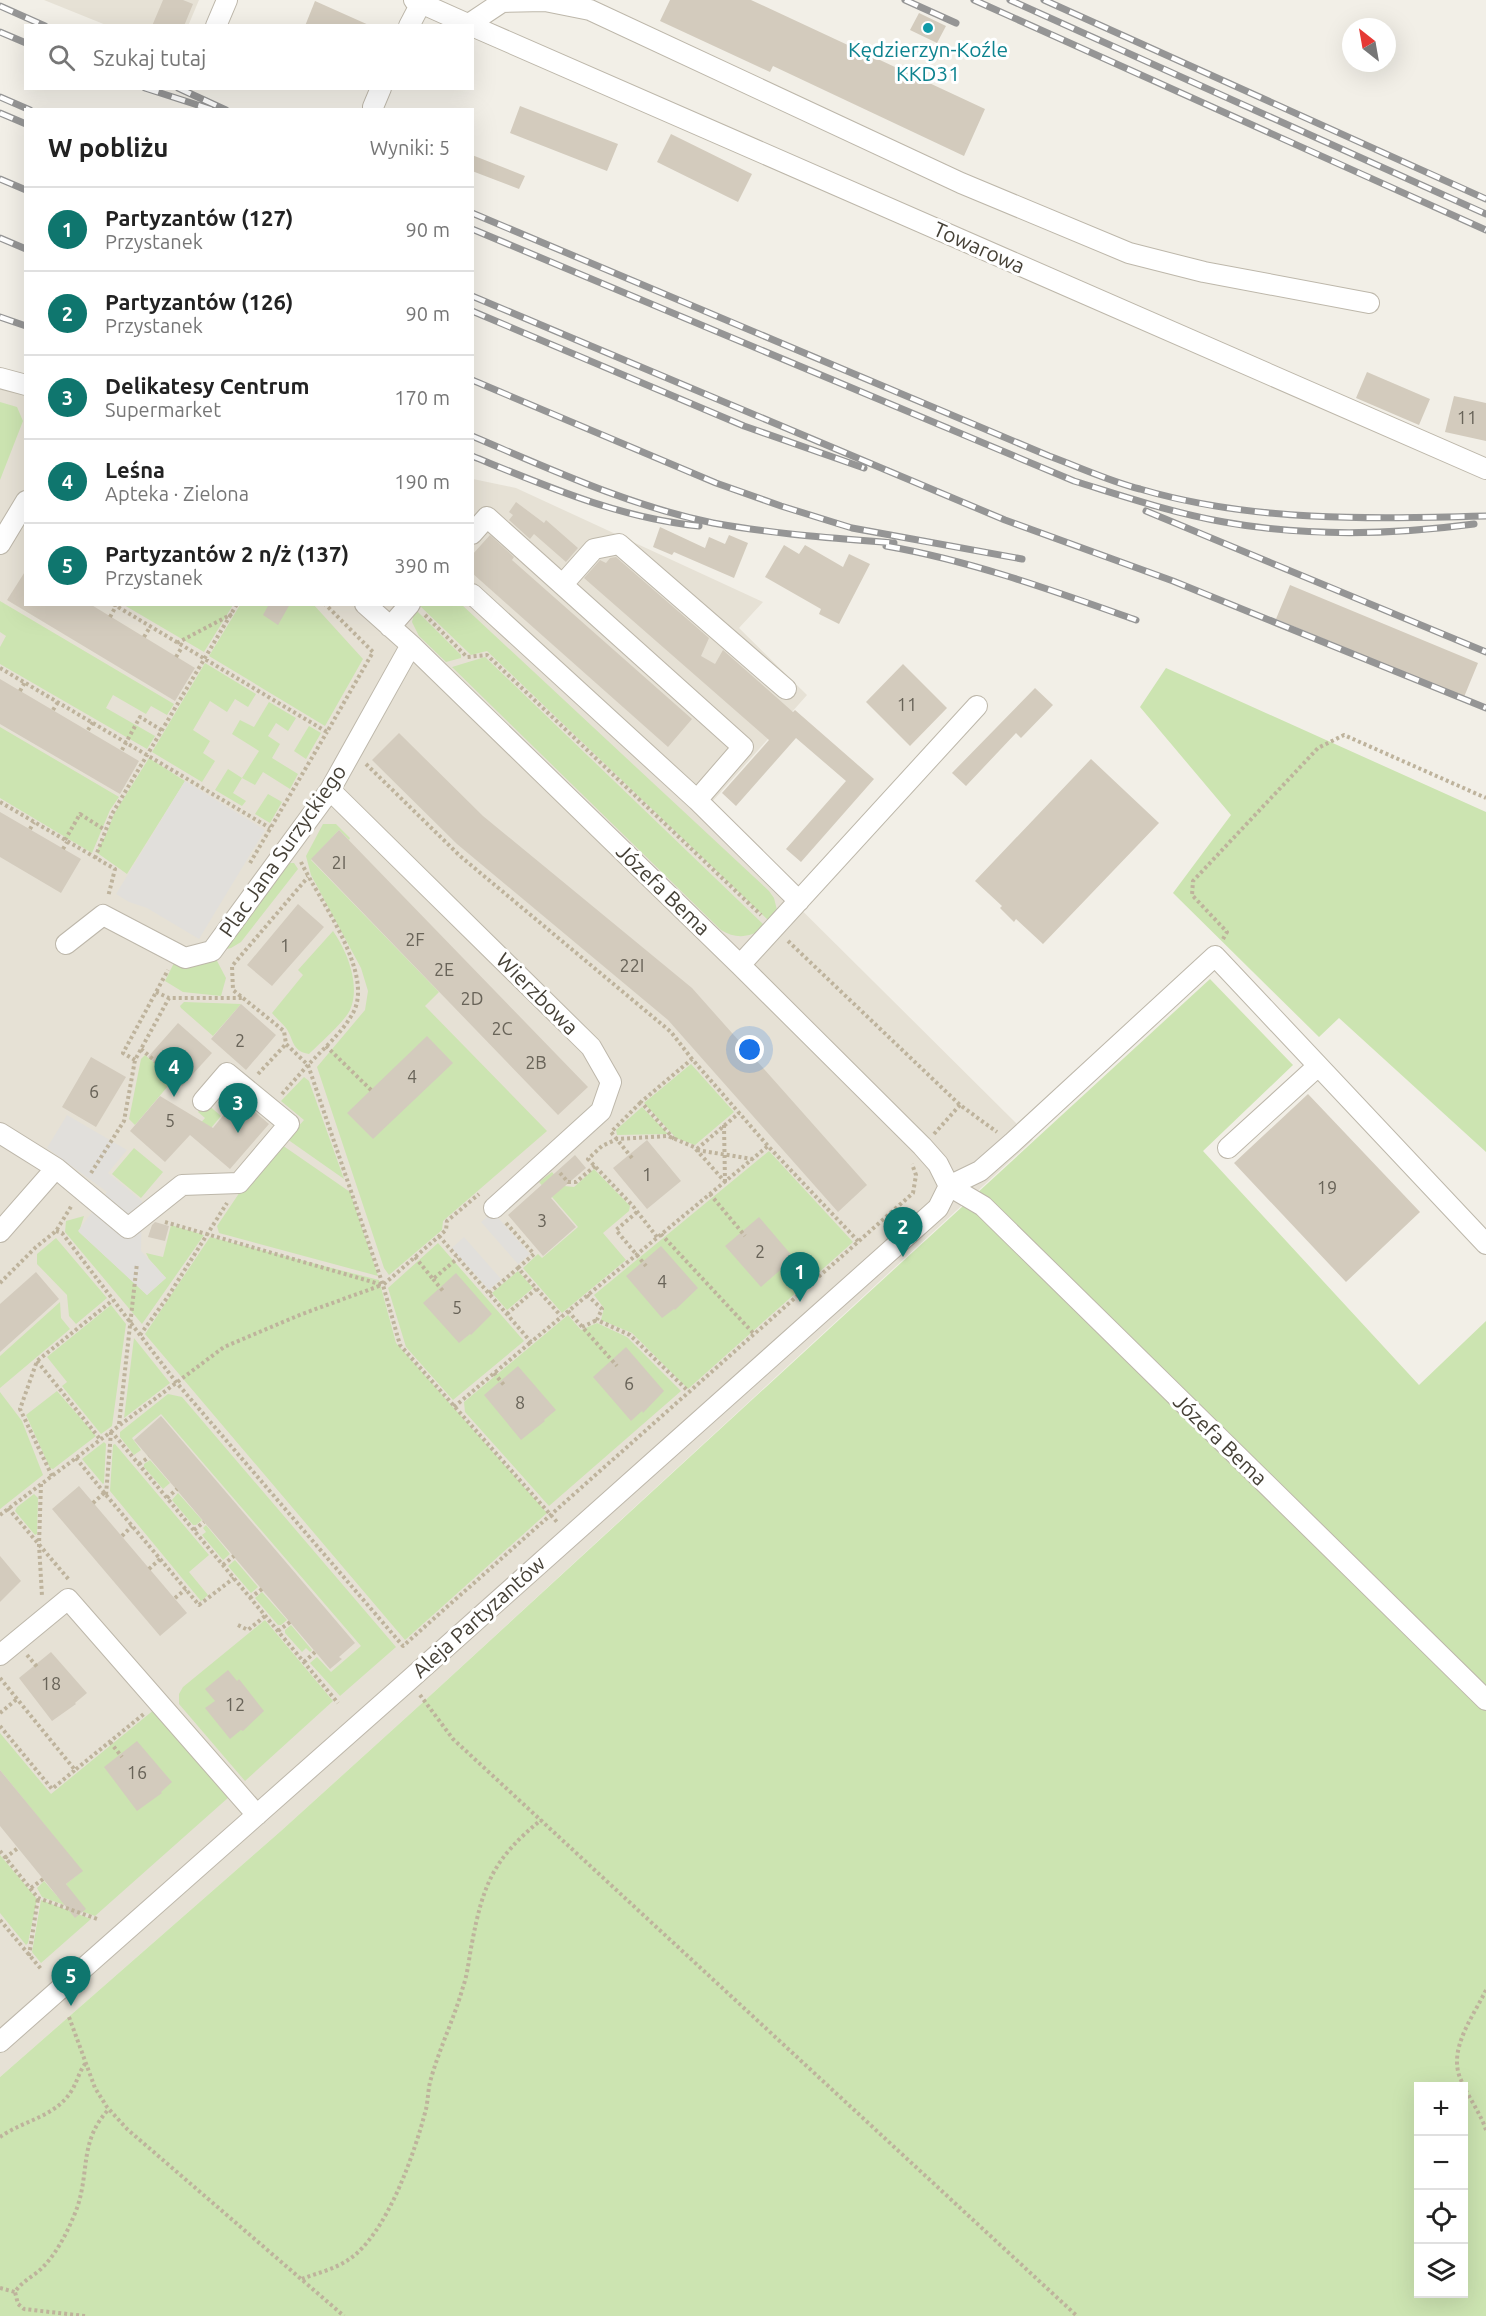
<!DOCTYPE html>
<html lang="pl">
<head>
<meta charset="utf-8">
<style>
	:root { --surface:#fff; --page:#f2f2f2; --text:#222; --muted:#767676; --line:#e0e0e0; --accent:#0f766e }
	body { margin:0; font-family:Ubuntu,sans-serif; background:var(--page); color:var(--text) }
	.controls { position:absolute; right:18px; bottom:18px; display:grid; overflow:hidden; border-radius:0px; box-shadow:0 6px 24px #0002 }
	.controls button { width:54px; height:54px; display:grid; place-items:center; padding:0; border:0; border-bottom:2px solid var(--line); background:var(--surface); color:var(--text); font:30px sans-serif }
	.compass { position:absolute; left:1342px; top:18px; width:54px; height:54px; border-radius:50%; background:var(--surface); box-shadow:0 6px 24px #0002; rotate:329deg }
	.you { position:absolute; left:750px; top:1050px; width:21px; height:21px; margin:-15px; border:4px solid #fff; border-radius:50%; background:#1a73e8; box-shadow:0 0 0 9px #1a73e833 }
	.badge { display:grid; place-items:center; width:39px; height:39px; border-radius:50%; background:var(--accent); color:#fff; font-size:20px; font-weight:700 }
	.pin { position:absolute; translate:-50% -50px; filter:drop-shadow(0 2px 3px #0008) }
	.pin::after { content:''; position:absolute; top:32px; width:21px; height:18px; background:inherit; clip-path:polygon(0 0,100% 0,50% 100%) }
	.list { margin:0; padding:0; list-style:none }
	h2 { display:flex; justify-content:space-between; align-items:center; height:78px; margin:0; padding:0 24px; font-size:26px }
	h2 small { font-size:20px; font-weight:400; color:var(--muted) }
	.list li { display:grid; grid-template-columns:39px 1fr auto; gap:18px; align-items:center; box-sizing:border-box; height:84px; padding:0 24px; border-top:2px solid var(--line) }
	.list b { display:block; font-size:22px; white-space:nowrap }
	.list p { margin:0; font-size:20px; white-space:nowrap; color:var(--muted) }
	.list em { font-size:20px; font-style:normal; color:var(--muted) }
	.icon { flex:none; width:33px; height:33px; fill:none; stroke:currentColor; stroke-width:2; stroke-linecap:round; stroke-linejoin:round }
	.map { position:relative; flex:none; width:1486px; height:2316px; overflow:hidden }
	.search { position:absolute; background:var(--surface); box-shadow:0 6px 24px #0002; left:24px; top:24px; width:450px; height:66px; display:flex; align-items:center; gap:15px; box-sizing:border-box; padding:0 21px; border-radius:0px; color:var(--muted); font-size:22px }
	.panel { position:absolute; background:var(--surface); box-shadow:0 6px 24px #0002; left:24px; top:108px; width:450px; height:498px; border-radius:0px }
	.map>svg:first-child { display:block }
	.residential { fill:#e6e1d5 }
	.green { fill:#cce4b1; fill-rule:evenodd }
	.parking { fill:#e1dfdb }
	.building { fill:#d3cbbd }
	.lines { fill:none; stroke-linecap:round; stroke-linejoin:round }
	.minor-casing { stroke:#bdb7aa; stroke-width:22 }
	.path { stroke:#beb39c; stroke-width:4; stroke-dasharray:3 3; stroke-linecap:butt }
	.minor { stroke:#fff; stroke-width:20 }
	.rail-casing { stroke:#959595; stroke-width:7 }
	.rail { stroke:#fff; stroke-width:4.5; stroke-dasharray:14; stroke-linecap:butt }
	.culture-dot { fill:#0f9aa8; stroke:#fff; stroke-width:2 }
	.labels { text-anchor:middle; stroke-width:6; stroke-linejoin:round; paint-order:stroke }
	.number-label { font-size:18px; fill:#686358 }
	.culture-label { font-size:21px; fill:#0d838f; stroke:#fff }
	.street-label { font-size:21px; fill:#454036; stroke:#fff }
</style>
</head>
<body>
<div class="map">
<svg width="1486" height="2316" viewBox="0 0 1486 2316">
	<rect width="100%" height="100%" fill="#f2efe7"/>
	<!-- residential -->
	<path class="residential" d="M44 0H199L188 26 106 25Z
		M0 381 25 386 26 604H472L473 479 516 488 763 602 739 628 807 695 703 812 1033 1140 421 1704 282 1830 0 2077Z"/>
	<!-- green -->
	<path class="green" d="M0 402 17 407 23 421 0 480Z
		M0 601 174 704 167 715 151 706 146 714 113 695 106 708 155 736 147 749 0 664V647L6 636 0 632Z
		M313 604 363 659 325 726 209 656 240 605Z
		M124 605H233L204 652Z
		M419 605H462L769 891 774 898 777 910 770 922 487 651 471 655Z
		M415 609 461 655V658L446 662 419 636 412 622Z
		M485 657 766 927C751 937 737 940 721 930L452 667Z
		M205 663 256 694 248 707 235 699 227 712 210 701 193 730 210 741 203 753 215 761 202 782 152 752Z
		M1166 668 1486 812V1152L1339 1018 1319 1037 1173 893 1231 815 1140 707Z
		M269 702 296 718 288 731 276 723 268 736 280 744 272 758 298 774 290 789 263 772 255 785 242 778 233 793 246 801 242 806 215 790 228 769 242 778 259 751 232 734 240 720 254 727Z
		M309 726 321 733 306 759 294 751Z
		M0 727 119 797 110 810 92 853 0 798Z
		M149 758 185 781 127 874 96 852 106 835 114 814Z
		M268 794 282 802 270 823 255 814Z
		M323 824H336L350 838 349 840 339 830 311 860 439 992 425 1006 547 1131 443 1221 442 1230 389 1275 384 1268 317 1067 365 1010 368 991 361 968 311 875 306 856Z
		M290 863H294L298 869 241 942 231 948 222 950 220 947Z
		M333 931C347 951 361 985 350 1010 345 1021 319 1044 309 1054 291 1051 294 1039 286 1028 282 1023 276 1018 272 1013L303 975 298 970Z
		M216 959 226 978 221 996 183 992 165 981 175 961Z
		M1210 979 1293 1065 1203 1151 1419 1385 1486 1321V2316H0V2077L282 1830 421 1704ZM1418 2086H1464V2294H1418Z
		M184 1002 241 1004 213 1036 181 1008 180 1006Z
		M145 1055 174 1079 135 1125 129 1119 141 1059Z
		M691 1064 734 1112 695 1145 676 1138 644 1103Z
		M304 1077 309 1081 344 1179 287 1139 304 1120 281 1101Z
		M206 1103 221 1116 206 1134 198 1126 205 1118 198 1112Z
		M642 1107 668 1134 617 1135 616 1130Z
		M282 1145 350 1192 378 1276 219 1233 217 1226 244 1186Z
		M134 1148 163 1172 141 1198 112 1174Z
		M769 1151 853 1242 688 1389 632 1333 601 1320 604 1308 594 1295Z
		M594 1169 630 1206 629 1211 603 1233 626 1260 562 1313 523 1268 538 1254 542 1258 578 1227 539 1182 552 1172 564 1186 574 1187Z
		M84 1216 79 1232 147 1295 166 1278 149 1259 146 1253 163 1257 171 1225 204 1235 142 1324 65 1232 66 1221Z
		M210 1237 379 1280 396 1343 547 1513 405 1640 145 1334Z
		M56 1238 107 1298 76 1324 69 1316 67 1295 37 1264V1254Z
		M438 1243 524 1341 453 1400 406 1347 388 1288Z
		M518 1271 533 1288 507 1310 492 1293Z
		M60 1302 61 1318 70 1329 0 1388V1356Z
		M111 1305 126 1324 112 1426 101 1434 62 1386 67 1382 47 1357Z
		M568 1315 581 1330 597 1323 627 1337 681 1391 549 1506 465 1412 464 1402Z
		M134 1338 170 1383 124 1418Z
		M57 1391 96 1436 53 1469 50 1468 26 1415Z
		M0 1392 22 1421 43 1475 0 1509Z
		M168 1394 182 1397 396 1647 340 1696 310 1663 317 1657 331 1672 361 1646 161 1414 132 1438 141 1450 134 1455 120 1437V1432Z
		M104 1442 106 1444 104 1483 103 1484 82 1459Z
		M115 1444 209 1555 189 1572 208 1595 201 1601 110 1491 113 1445Z
		M150 1460 170 1483 163 1489 144 1467V1464Z
		M178 1493 202 1520 196 1525H193L172 1500Z
		M34 1494 38 1498 37 1534 35 1535 15 1511 17 1507Z
		M206 1525 230 1554 223 1560 202 1535 206 1532 203 1528Z
		M235 1560 258 1587 251 1593 228 1566Z
		M262 1592 287 1620 281 1625H278L255 1598Z
		M265 1620 333 1701 245 1781 179 1704V1694L183 1687Z
		M291 1625 312 1650 310 1652 306 1648 302 1652 285 1633V1630Z
		M155 1709 229 1797 95 1916 42 1897 37 1888 44 1881 57 1896 68 1887 66 1884 82 1871 0 1770V1733L51 1794Z
		M0 1855 37 1899 28 1943 26 1945 0 1913Z
		M41 1900 91 1919 41 1963 32 1952Z"/>
	<!-- parking -->
	<path class="parking" d="M185 781 265 830 199 939 147 908 129 902 116 894Z
		M67 1115 127 1150 108 1173 142 1201 141 1251 166 1278 147 1295 78 1231 107 1192 47 1148Z
		M493 1212 530 1254 518 1264 481 1222Z
		M464 1237 501 1279 489 1290 452 1248Z"/>
	<!-- building -->
	<path class="building" d="M163 0H183L193 4 184 26H152Z
		M670 0H751L985 109 964 156 773 66 770 72 660 21Z
		M315 1 371 26H305Z
		M919 13 946 26 937 43 910 30Z
		M520 106 618 144 607 171 510 133Z
		M671 134 752 174 738 202 657 162Z
		M472 155 525 176 519 189 472 171Z
		M1367 372 1430 399 1419 425 1356 398Z
		M1454 396 1486 403V441L1445 432Z
		M516 502 544 523 546 520 578 548 566 562 534 534 530 539 509 520 513 515 509 512Z
		M660 527 705 548 709 537 725 544 729 535 748 543 734 578 674 552 672 555 653 547Z
		M490 535 514 557 512 560 692 719 668 747 472 573V555Z
		M784 545 799 554 805 545 843 567 849 554 870 564 839 624 819 614 821 609 765 577Z
		M616 557 709 638 701 656 715 664 723 650 793 712 795 710 874 779 801 862 786 849 846 781 796 738 736 806 722 793 769 740 584 578 600 560 606 563 610 558Z
		M26 570V604H90L195 668 175 701 7 600Z
		M1290 585 1478 663 1464 697 1276 619Z
		M269 604H290L278 625 263 615Z
		M903 664 947 708 910 746 866 702Z
		M0 679 139 761 120 794 0 724Z
		M1035 688 1053 705 1021 738 1016 733 966 786 952 773Z
		M399 733 483 816 692 988 867 1185 838 1212 668 1020 457 844 372 760Z
		M1091 759 1159 823 1043 944 1016 919 1014 922 1000 908 1002 906 975 881Z
		M0 812 81 859 61 893 0 857Z
		M339 830 588 1087 558 1115 311 859Z
		M298 904 324 927 272 986 247 965Z
		M241 1004 276 1035 246 1070 211 1039Z
		M178 1023 212 1053 182 1086 148 1057Z
		M427 1036 453 1063 373 1139 347 1113Z
		M91 1057 126 1077 96 1127 62 1107Z
		M1308 1094 1420 1212 1346 1282 1234 1163Z
		M160 1096 213 1128 238 1097 269 1124 230 1169 190 1135 165 1162 130 1131Z
		M647 1140 681 1181 647 1209 613 1168Z
		M575 1155 586 1168 551 1198 576 1227 543 1256 508 1215Z
		M759 1217 794 1258 761 1287 725 1246Z
		M155 1222 169 1226 165 1241 148 1237 152 1225Z
		M661 1246 698 1288 675 1310 674 1309 662 1318 626 1276Z
		M36 1272 59 1299 0 1352V1304Z
		M456 1273 492 1314 471 1335 470 1334 459 1343 423 1303Z
		M626 1347 664 1391 643 1413 642 1411 631 1421 593 1377Z
		M518 1366 556 1410 544 1420 545 1421 521 1440 484 1395Z
		M161 1416 355 1643 339 1657 342 1659 330 1669 134 1440Z
		M79 1486 187 1613 160 1636 52 1509Z
		M0 1556 21 1581 0 1602Z
		M51 1652 87 1693 75 1703 76 1704 52 1721 19 1678Z
		M228 1670 237 1681 239 1679 264 1711 243 1731 241 1730 230 1739 205 1708 215 1701 205 1689Z
		M137 1741 172 1782 161 1792 162 1793 137 1811 104 1767Z
		M0 1770 83 1871 66 1884 86 1909 75 1918 0 1826Z"/>
	<g class="lines">
		<defs>
			<path id="minor" d="M414 0 472 26
				M469 24 502 2 545 1 590 10 961 183 1129 253 1204 272 1369 303
				M216 26 227 0
				M409 26 421 3
				M472 26 1486 469
				M373 107 381 88
				M0 378 26 385
				M472 534 487 517 743 747 697 800 799 901
				M0 544 26 501
				M563 584 594 549 619 544 786 689
				M472 594 697 800
				M365 604 411 645 740 965 922 1146 938 1164 949 1186 983 1206 1486 1700
				M390 627 410 604
				M330 790 591 1047 611 1082 601 1111 494 1208
				M66 944 103 915 185 958 212 951 330 790 411 645
				M740 965 977 706
				M0 1133 56 1168 128 1228 182 1185 239 1183 289 1124 227 1073 203 1101
				M1228 1148 1318 1066
				M949 1186 980 1171 1012 1143 1215 956 1486 1244
				M0 1232 56 1168
				M0 1655 68 1599 257 1815
				M0 2042 407 1682 938 1208 949 1186"/>
		</defs>
		<!-- minor casing -->
		<use href="#minor" class="minor-casing"/>
		<!-- path -->
		<path class="path" d="M113 604 327 732 373 652 325 604
			M425 615 467 657 487 655 761 915
			M110 617 116 606
			M144 637 150 627
			M177 643 232 614
			M176 657 182 647
			M0 668 270 828
			M20 691 25 682
			M53 710 58 702
			M88 730 93 722
			M122 750 140 717 163 731
			M366 764 460 856 671 1032 692 1059
			M0 802 115 869 108 897
			M30 829 34 822
			M65 840 80 814 105 830
			M63 849 67 842
			M95 858 112 814 237 604
			M301 862C319 900 375 973 353 1013 342 1033 323 1049 308 1065L383 1285 400 1345 557 1522
			M250 863 327 732
			M1223 939 1227 932 1192 895 1193 881 1318 748 1344 735 1486 798
			M788 941 960 1105 997 1132
			M156 992 169 998
			M326 1046 371 1090
			M141 1049 175 1078
			M135 1060 123 1053 168 970
			M258 1074 286 1044
			M282 1094 308 1065 286 1044 284 1031 233 990 232 966 308 877
			M724 1125 725 1182
			M934 1134 960 1105
			M674 1139 641 1102 692 1059 768 1146 858 1241
			M697 1149 739 1113
			M697 1150 752 1159
			M632 1158 611 1132 641 1102
			M91 1173 124 1121 135 1060 169 998H243
			M560 1173 568 1182H576L595 1166
			M710 1194 745 1236
			M637 1212 616 1230 646 1266
			M165 1222 383 1285 446 1230 447 1221 479 1194
			M506 1223 534 1254 518 1268
			M56 1231 62 1233 176 1382 403 1646 913 1193 916 1175 912 1164
			M661 1234 754 1334
			M439 1236 531 1342 768 1146
			M657 1237 632 1205 588 1159 602 1146 617 1139 668 1136 694 1147 725 1182
			M415 1257 433 1279 458 1258
			M433 1279 443 1291
			M0 1283 36 1247 56 1231 72 1205
			M489 1293 518 1268 561 1316
			M587 1295 602 1309 597 1320 630 1335 688 1391
			M568 1311 617 1366
			M507 1314 536 1289
			M582 1327 597 1320
			M140 1335 167 1298 227 1203
			M37 1361 100 1439
			M494 1373 504 1385
			M454 1407 531 1342
			M119 1424 137 1263
			M111 1431 338 1703
			M76 1458 106 1495 111 1432
			M139 1464 149 1457
			M52 1476 20 1409 37 1361 113 1300
			M41 1484 39 1545 42 1596
			M106 1495 199 1605 234 1578
			M167 1498 177 1489
			M93 1503 104 1493
			M8 1508 70 1581
			M0 1515 224 1347 302 1314 382 1285
			M194 1530 204 1522
			M122 1536 132 1526
			M223 1565 234 1556
			M149 1569 160 1559
			M175 1598 186 1589
			M250 1598 262 1589
			M238 1625 248 1630 265 1616
			M278 1631 290 1622
			M27 1655 38 1668
			M304 1662 315 1652
			M0 1678 75 1770 145 1713
			M420 1695 453 1739 1077 2316
			M0 1713 17 1699
			M0 1726 52 1789 75 1770
			M110 1742 122 1757
			M0 1851 38 1898 97 1919
			M5 1858 18 1848
			M31 1888 43 1879
			M0 1920 41 1969
			M29 1956 38 1898
			M1486 1990C1473 2017 1447 2050 1461 2080 1468 2097 1480 2112 1486 2130
			M69 2017 95 2088 107 2107 127 2129 344 2316
			M0 2137C24 2120 56 2117 72 2090 77 2082 79 2072 85 2064
			M302 2279C317 2273 335 2269 348 2260 387 2235 415 2152 426 2109 428 2100 428 2091 430 2082 439 2049 454 2019 463 1987 468 1973 469 1957 472 1943 483 1884 494 1858 541 1820
			M0 2288 15 2292
			M85 2316 24 2309 18 2304 15 2292C22 2281 34 2276 42 2268 58 2252 69 2229 77 2208 90 2170 79 2141 109 2109"/>
		<!-- minor -->
		<use href="#minor" class="minor"/>
		<defs>
			<path id="rail" d="M905 0 956 23
				M974 0 1486 230
				M1010 0 1486 214
				M1044 0 1486 199
				M0 6 45 26
				M0 32 26 43
				M145 88 213 110
				M178 88 226 110
				M0 97 30 110
				M0 113 26 124
				M0 179 26 190
				M472 213 1049 456C1079 467 1109 481 1140 489 1252 522 1370 519 1486 516
				M472 229 1074 481C1123 496 1172 513 1224 522 1307 537 1391 535 1474 524
				M0 238 26 249
				M472 296 1005 520 1173 581 1486 708
				M472 311 744 426 864 468
				M0 317 26 326
				M472 380 716 483 781 506 852 528 1022 559
				M472 436C550 469 630 506 713 523 773 534 833 538 894 543
				M472 456C546 486 619 518 699 526
				M1146 511 1486 652
				M886 546C972 561 1054 591 1136 620"/>
		</defs>
		<!-- rail casing -->
		<use href="#rail" class="rail-casing"/>
		<!-- rail -->
		<use href="#rail" class="rail"/>
	</g>
	<!-- markers -->
	<circle class="culture-dot" cx="928" cy="28" r="6"/>
	<g class="labels">
		<!-- number labels -->
		<g class="number-label">
			<text x="1467" y="424">11</text>
			<text x="907" y="711">11</text>
			<text x="339" y="869">2I</text>
			<text x="415" y="946">2F</text>
			<text x="285" y="952">1</text>
			<text x="632" y="972">22I</text>
			<text x="444" y="976">2E</text>
			<text x="472" y="1005">2D</text>
			<text x="502" y="1035">2C</text>
			<text x="240" y="1047">2</text>
			<text x="536" y="1069">2B</text>
			<text x="412" y="1083">4</text>
			<text x="94" y="1098">6</text>
			<text x="170" y="1127">5</text>
			<text x="647" y="1181">1</text>
			<text x="1327" y="1194">19</text>
			<text x="542" y="1227">3</text>
			<text x="760" y="1258">2</text>
			<text x="662" y="1288">4</text>
			<text x="457" y="1314">5</text>
			<text x="629" y="1390">6</text>
			<text x="520" y="1409">8</text>
			<text x="51" y="1690">18</text>
			<text x="235" y="1711">12</text>
			<text x="137" y="1779">16</text>
		</g>
		<!-- culture labels -->
		<g class="culture-label">
			<text x="928" y="57">Kędzierzyn-Koźle<tspan x="928" dy="24">KKD31</tspan></text>
		</g>
		<!-- street labels -->
		<g class="street-label">
			<text transform="translate(979 248) rotate(24)" y="7">Towarowa</text>
			<text transform="translate(283 851) rotate(-55)" y="7">Plac Jana Surzyckiego</text>
			<text transform="translate(663 890) rotate(44)" y="7">Józefa Bema</text>
			<text transform="translate(537 994) rotate(45)" y="7">Wierzbowa</text>
			<text transform="translate(1220 1440) rotate(44)" y="7">Józefa Bema</text>
			<text transform="translate(479 1617) rotate(-42)" y="7">Aleja Partyzantów</text>
		</g>
	</g>
</svg>
<div class="controls">
<button>+</button>
<button>−</button>
<button><svg class="icon" aria-label="locate" viewBox="0 0 24 24"><circle cx="12" cy="12" r="6"/><path d="M12 2v4M12 18v4M2 12h4M18 12h4"/></svg></button>
<button><svg class="icon" aria-label="layers" viewBox="0 0 24 24"><path d="M12 4l9 5-9 5-9-5zM3 14l9 5 9-5"/></svg></button>
</div>
<svg class="compass" viewBox="-18 -18 36 36"><path d="M0-13l5 13h-10z" fill="#e53935"/><path d="M0 13l5-13h-10z" fill="#767676"/></svg>
<div class="you"></div>
<div class="pin badge" style="left:800px;top:1302px">1</div>
<div class="pin badge" style="left:903px;top:1257px">2</div>
<div class="pin badge" style="left:238px;top:1133px">3</div>
<div class="pin badge" style="left:174px;top:1097px">4</div>
<div class="pin badge" style="left:71px;top:2006px">5</div>
<div class="search"><svg class="icon" aria-label="search" viewBox="0 0 24 24"><circle cx="10" cy="10" r="6"/><path d="M15 15l6 6"/></svg>Szukaj tutaj</div>
<section class="panel">
<h2>W pobliżu<small>Wyniki: 5</small></h2>
<ul class="list">
<li><span class="badge">1</span><div><b>Partyzantów (127)</b><p>Przystanek</p></div><em>90 m</em></li>
<li><span class="badge">2</span><div><b>Partyzantów (126)</b><p>Przystanek</p></div><em>90 m</em></li>
<li><span class="badge">3</span><div><b>Delikatesy Centrum</b><p>Supermarket</p></div><em>170 m</em></li>
<li><span class="badge">4</span><div><b>Leśna</b><p>Apteka · Zielona</p></div><em>190 m</em></li>
<li><span class="badge">5</span><div><b>Partyzantów 2 n/ż (137)</b><p>Przystanek</p></div><em>390 m</em></li>
</ul>
</section>
</div>
</body>
</html>
